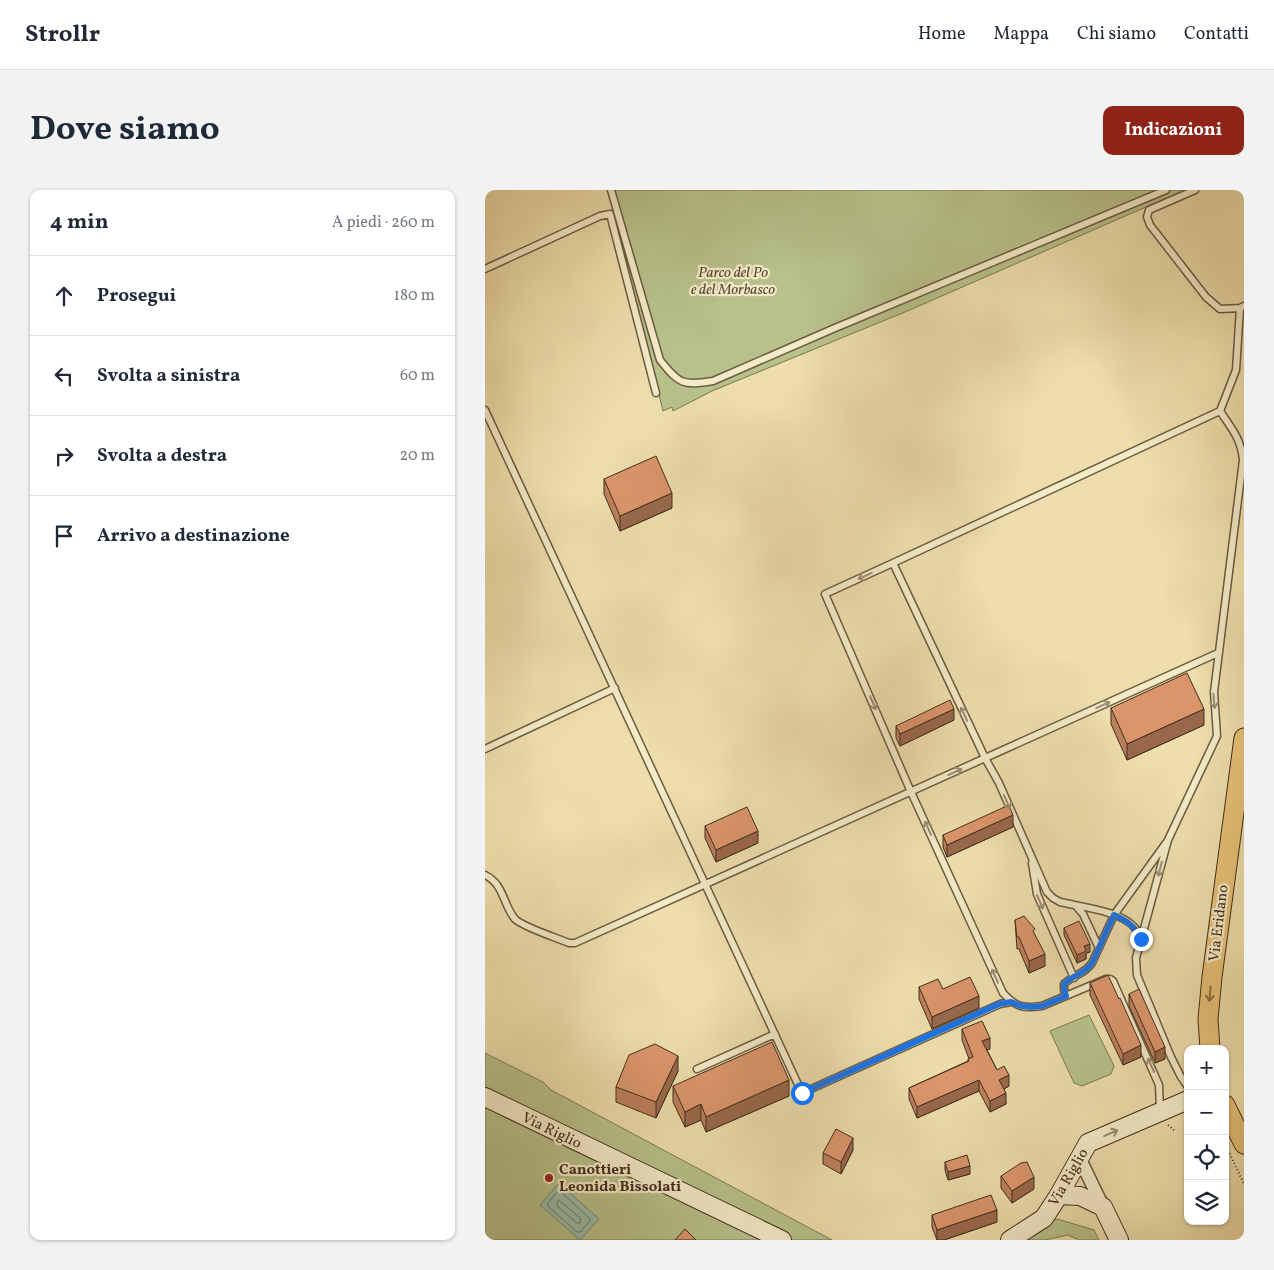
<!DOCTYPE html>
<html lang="it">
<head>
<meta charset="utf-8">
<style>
	:root { --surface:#fff; --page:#f2f2f3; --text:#1f2937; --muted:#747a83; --line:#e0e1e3; --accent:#8f2418 }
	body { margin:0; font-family:Vollkorn,serif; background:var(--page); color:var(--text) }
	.controls { position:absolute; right:15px; bottom:15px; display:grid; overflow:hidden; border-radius:10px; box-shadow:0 1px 4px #0004 }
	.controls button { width:45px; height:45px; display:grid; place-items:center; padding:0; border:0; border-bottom:1px solid var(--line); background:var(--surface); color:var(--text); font:25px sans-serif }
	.stop { position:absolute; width:15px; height:15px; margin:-11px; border:4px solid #1a73e8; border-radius:50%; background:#fff }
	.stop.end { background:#1a73e8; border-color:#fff; box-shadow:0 1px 5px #0008 }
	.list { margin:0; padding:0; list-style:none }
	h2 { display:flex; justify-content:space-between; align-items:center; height:65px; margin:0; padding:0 20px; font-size:21px }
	h2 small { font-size:16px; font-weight:400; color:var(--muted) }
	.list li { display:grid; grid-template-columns:32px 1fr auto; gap:15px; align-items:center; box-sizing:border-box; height:80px; padding:0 20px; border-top:1px solid var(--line) }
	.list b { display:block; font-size:19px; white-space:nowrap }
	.list em { font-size:16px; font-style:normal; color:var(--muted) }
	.icon { flex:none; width:28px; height:28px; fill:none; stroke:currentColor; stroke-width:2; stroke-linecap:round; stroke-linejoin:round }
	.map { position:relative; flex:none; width:759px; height:1050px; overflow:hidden; border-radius:10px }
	header { display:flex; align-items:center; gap:30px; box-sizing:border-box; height:70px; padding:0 25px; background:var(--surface); border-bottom:1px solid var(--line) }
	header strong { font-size:24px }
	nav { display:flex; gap:28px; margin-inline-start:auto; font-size:18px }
	.intro { display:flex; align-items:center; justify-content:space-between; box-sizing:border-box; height:120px; padding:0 30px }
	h1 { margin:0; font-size:35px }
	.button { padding:12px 22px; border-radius:10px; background:var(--accent); color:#fff; font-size:18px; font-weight:700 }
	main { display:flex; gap:30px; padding:0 30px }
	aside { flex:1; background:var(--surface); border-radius:10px; box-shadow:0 1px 4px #0004 }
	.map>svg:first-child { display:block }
	.green { fill:#b7c18a; stroke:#7c7854 }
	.water { fill:#99bca8; stroke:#768371 }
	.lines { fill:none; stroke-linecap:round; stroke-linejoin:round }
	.shore { stroke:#6d7563; stroke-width:1 }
	.lane-casing { stroke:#6c5a41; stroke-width:9 }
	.street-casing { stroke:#6c5a41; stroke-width:15 }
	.secondary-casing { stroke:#412e1e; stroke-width:20 }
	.primary-casing { stroke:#412e1e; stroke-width:21 }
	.path { stroke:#412e1e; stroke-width:2; stroke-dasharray:1 2.5; stroke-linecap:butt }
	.lane { stroke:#f3eac8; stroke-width:6 }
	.street { stroke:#f3eac8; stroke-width:12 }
	.secondary { stroke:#f3eac8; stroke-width:18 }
	.primary { stroke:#e6bf76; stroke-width:19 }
	.wall { fill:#bc805c; stroke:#412e1e }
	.shaded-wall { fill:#99684b; stroke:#412e1e }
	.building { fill:#db956b; stroke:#412e1e }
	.oneway { stroke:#9a8c73 }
	.oneway2 { stroke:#8b6f46 }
	.route { stroke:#1a73e8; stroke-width:6 }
	.poi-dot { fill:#8f2418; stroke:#f3eac8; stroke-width:2 }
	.labels { text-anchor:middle; stroke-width:4.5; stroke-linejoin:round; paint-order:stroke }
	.park-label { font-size:15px; font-style:italic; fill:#594b34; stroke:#f3eac8 }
	.street-label { font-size:15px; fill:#412e1e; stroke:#f3eac8 }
	.poi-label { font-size:15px; font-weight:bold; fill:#412e1e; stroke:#f3eac8; text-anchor:start }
</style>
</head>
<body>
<header>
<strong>Strollr</strong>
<nav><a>Home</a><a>Mappa</a><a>Chi siamo</a><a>Contatti</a></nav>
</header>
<div class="intro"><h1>Dove siamo</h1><a class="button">Indicazioni</a></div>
<main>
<aside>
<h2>4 min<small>A piedi · 260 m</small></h2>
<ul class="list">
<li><svg class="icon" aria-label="ahead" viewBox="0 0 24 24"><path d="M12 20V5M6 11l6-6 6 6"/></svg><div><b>Prosegui</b></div><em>180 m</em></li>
<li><svg class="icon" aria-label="left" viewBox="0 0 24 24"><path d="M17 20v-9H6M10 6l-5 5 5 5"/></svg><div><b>Svolta a sinistra</b></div><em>60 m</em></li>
<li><svg class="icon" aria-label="right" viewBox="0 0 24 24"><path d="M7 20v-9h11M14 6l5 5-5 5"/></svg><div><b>Svolta a destra</b></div><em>20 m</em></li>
<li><svg class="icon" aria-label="arrive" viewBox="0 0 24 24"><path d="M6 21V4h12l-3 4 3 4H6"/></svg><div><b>Arrivo a destinazione</b></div></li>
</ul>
</aside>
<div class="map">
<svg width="759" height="1050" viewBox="0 0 759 1050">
	<rect width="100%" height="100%" fill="#eddeab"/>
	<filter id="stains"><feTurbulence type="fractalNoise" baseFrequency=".004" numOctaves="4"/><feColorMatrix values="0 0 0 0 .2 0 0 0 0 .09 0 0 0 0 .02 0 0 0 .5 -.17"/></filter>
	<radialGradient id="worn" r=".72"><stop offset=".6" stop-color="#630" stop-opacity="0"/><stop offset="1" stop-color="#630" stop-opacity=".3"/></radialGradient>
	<!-- green -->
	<path class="green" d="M124 0H700L420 122 227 201 188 221 187 217 178 221Z
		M604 825 629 876 626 884 597 896 589 893 565 841Z
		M0 863 58 892 66 900 347 1050H0Z
		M572 1029 609 1040 614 1050H594L583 1045 560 1050H539L562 1033Z"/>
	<!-- water -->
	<path class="water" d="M74 993 114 1029 95 1050 55 1015Z"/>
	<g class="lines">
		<!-- shore -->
		<path class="shore" d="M73 1002H76L105 1029V1031L95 1042H92L63 1016V1013Z
			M74 1010 96 1029 95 1033H92L72 1016V1013Z"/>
		<defs>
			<path id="lane" d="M126 0 175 170C194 194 198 196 228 191L350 138 681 0
				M710 0 664 20 662 27 665 35 721 107 735 119 755 118 759 116
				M0 79 115 26 125 24 171 203
				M0 220 317 903 515 814 526 812
				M408 373 735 221
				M0 559 130 498
				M547 673 552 704 589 788
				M0 685C19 694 18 715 30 729 38 737 72 748 84 753H90L733 463
				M591 716 598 724 614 758
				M656 749C654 746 653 741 650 738 637 721 596 717 575 712L568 708 562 702 514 593 500 568 408 373 340 404 426 602 518 803C531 817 538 819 557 816L621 789H625L628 791 674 895 675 921
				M581 806 579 800V794C588 785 600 784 607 773L629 725 681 653
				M212 879 290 844
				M703 897 696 887 686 867 652 785 651 768 683 650 732 546 729 502 758 270C756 248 746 238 735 221L751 180 755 118"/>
			<path id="street" d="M595 969 618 1017"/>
			<path id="secondary" d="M0 907 297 1050
				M574 1005 595 1006 618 1017 634 1050
				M525 1050 559 1028 574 1005 603 953 703 910"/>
			<path id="primary" d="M725 859 723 829 727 787 759 548
				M740 915 759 954"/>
		</defs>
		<!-- lane casing -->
		<use href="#lane" class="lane-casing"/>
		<!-- street casing -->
		<use href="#street" class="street-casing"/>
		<!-- secondary casing -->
		<use href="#secondary" class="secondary-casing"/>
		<!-- primary casing -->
		<use href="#primary" class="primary-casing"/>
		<!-- path -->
		<path class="path" d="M683 935 690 941
			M740 954 759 994"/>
		<!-- lane -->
		<use href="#lane" class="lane"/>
		<!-- street -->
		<use href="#street" class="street"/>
		<!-- secondary -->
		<use href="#secondary" class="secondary"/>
		<!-- primary -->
		<use href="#primary" class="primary"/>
	</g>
	<!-- wall -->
	<path class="wall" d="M119 289 187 318 135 341 119 304Z
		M626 518 719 535 642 570 626 534Z
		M469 530 415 556 411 548V536Z
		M220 636 273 653 231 672 220 648Z
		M528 637 462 667 458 657V645Z
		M530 730 550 745 560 776 544 783 534 759H532Z
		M579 738 605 762 601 763V769L592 773 579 745Z
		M605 793 634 809 656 867 638 875 605 805Z
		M434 797 458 799 494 818 447 839 434 809Z
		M644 804 680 869 670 873 644 816Z
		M477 839 505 859 502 860 512 880 524 896 519 899 521 914 505 922 494 901 432 928 424 909V898L483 871V869H484L477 850Z
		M193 881 171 928 131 912V897Z
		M188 896 304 906 221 942 216 930 200 937 188 912Z
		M368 960 356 984 338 974V963Z
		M460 972 485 984 463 990 460 980Z
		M516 986 549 999 527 1013 516 998Z
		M447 1025 512 1032 459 1050H452L447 1037Z"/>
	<!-- shaded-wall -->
	<path class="shaded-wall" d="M187 303V318L135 341V326Z
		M469 519V530L415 556V544Z
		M719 519V535L642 570V554Z
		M528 625V637L462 667V655Z
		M273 641V653L231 672V660Z
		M605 754V762L601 763V769L592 773V765L599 756Z
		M560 764V776L544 783V771Z
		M494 806V818L447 839V827Z
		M505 848V859L497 862V851Z
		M656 855V867L638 875V864Z
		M680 857V869L670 873V862Z
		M193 866V881L171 928V912Z
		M524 885V896L514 902V890Z
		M304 890V906L221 942V927Z
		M494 890V901L432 928V917Z
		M521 903V914L505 922V911Z
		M216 914V930L200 937V922Z
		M368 948V960L356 984V972Z
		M485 976V984L463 990V982Z
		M549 987V999L527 1013V1001Z
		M512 1020V1032L459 1050H452V1040Z"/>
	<!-- building -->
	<path class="building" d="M171 266 187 303 135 326 119 289Z
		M702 483 719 519 642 554 626 518Z
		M465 510 469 519 415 544 411 536Z
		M524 615 528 625 462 655 458 645Z
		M262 617 273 641 231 660 220 636Z
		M539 726 550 739 548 741 560 764 544 771 534 747H532L530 730Z
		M594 731 605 754 599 756 601 761 592 765 579 738Z
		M623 785 634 809 635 808 656 855 638 864 605 793Z
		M485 787 494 806 447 827 434 797 453 789 458 799Z
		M654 799 680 857 670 862 644 804Z
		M497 831 505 848 497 851 512 880 519 876 524 885 514 890 521 903 505 911 494 890 432 917 424 898 484 871 483 869 488 867 477 839Z
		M287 852 304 890 221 927 216 914 200 922 188 896Z
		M170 854 193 866 171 912 131 897 144 865Z
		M351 939 368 948 356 972 338 963Z
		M482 965 485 976 463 982 460 972Z
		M542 972 549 987 527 1001 516 986 536 973Z
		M506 1005 512 1020 452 1040 447 1025Z
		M200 1039 211 1050H190Z"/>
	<!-- one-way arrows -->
	<defs><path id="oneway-shaft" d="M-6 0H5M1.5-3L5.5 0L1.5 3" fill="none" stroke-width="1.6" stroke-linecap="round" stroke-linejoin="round" transform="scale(1.25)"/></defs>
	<g class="oneway">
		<use href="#oneway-shaft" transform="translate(380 386) rotate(156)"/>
		<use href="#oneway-shaft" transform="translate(729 511) rotate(85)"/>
		<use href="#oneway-shaft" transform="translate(388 513) rotate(67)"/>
		<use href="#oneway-shaft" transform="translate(618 515) rotate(-24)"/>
		<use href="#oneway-shaft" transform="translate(479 524) rotate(-115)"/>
		<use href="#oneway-shaft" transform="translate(470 582) rotate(-24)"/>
		<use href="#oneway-shaft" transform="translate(522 612) rotate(66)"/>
		<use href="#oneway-shaft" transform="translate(443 638) rotate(-114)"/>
		<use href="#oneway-shaft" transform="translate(675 679) rotate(105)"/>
		<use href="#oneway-shaft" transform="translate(555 712) rotate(66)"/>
		<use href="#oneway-shaft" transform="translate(510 786) rotate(-114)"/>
		<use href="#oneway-shaft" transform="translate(666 875) rotate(-114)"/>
		<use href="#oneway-shaft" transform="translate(626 943) rotate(-24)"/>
	</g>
	<use class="oneway2" href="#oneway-shaft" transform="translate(725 804) rotate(95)"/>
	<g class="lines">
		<!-- route -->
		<path class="route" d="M317 903 514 814 526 812 536 816 546 817 557 816 581 806 579 800V794C588 785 600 784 607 773L629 725C642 731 650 736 656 749"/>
	</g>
	<!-- markers -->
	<circle class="poi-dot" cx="64" cy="988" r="5"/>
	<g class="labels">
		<!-- park labels -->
		<g class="park-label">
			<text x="248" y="87">Parco del Po<tspan x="248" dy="17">e del Morbasco</tspan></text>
		</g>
		<!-- street labels -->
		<g class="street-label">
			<text transform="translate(733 733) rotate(-83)" y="5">Via Eridano</text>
			<text transform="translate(67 940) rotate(26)" y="5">Via Riglio</text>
			<text transform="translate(583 987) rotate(-60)" y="5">Via Riglio</text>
		</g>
		<!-- poi labels -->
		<g class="poi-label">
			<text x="74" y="984">Canottieri<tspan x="74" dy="17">Leonida Bissolati</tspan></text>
		</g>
	</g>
	<rect width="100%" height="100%" filter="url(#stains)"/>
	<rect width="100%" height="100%" fill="url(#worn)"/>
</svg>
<div class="controls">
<button>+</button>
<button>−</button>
<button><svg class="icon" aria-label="locate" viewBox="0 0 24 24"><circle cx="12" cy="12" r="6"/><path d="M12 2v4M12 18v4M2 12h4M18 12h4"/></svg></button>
<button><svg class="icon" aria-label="layers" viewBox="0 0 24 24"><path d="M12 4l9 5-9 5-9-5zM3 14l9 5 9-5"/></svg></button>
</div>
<div class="stop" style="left:317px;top:903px"></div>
<div class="stop end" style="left:656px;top:749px"></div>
</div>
</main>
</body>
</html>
